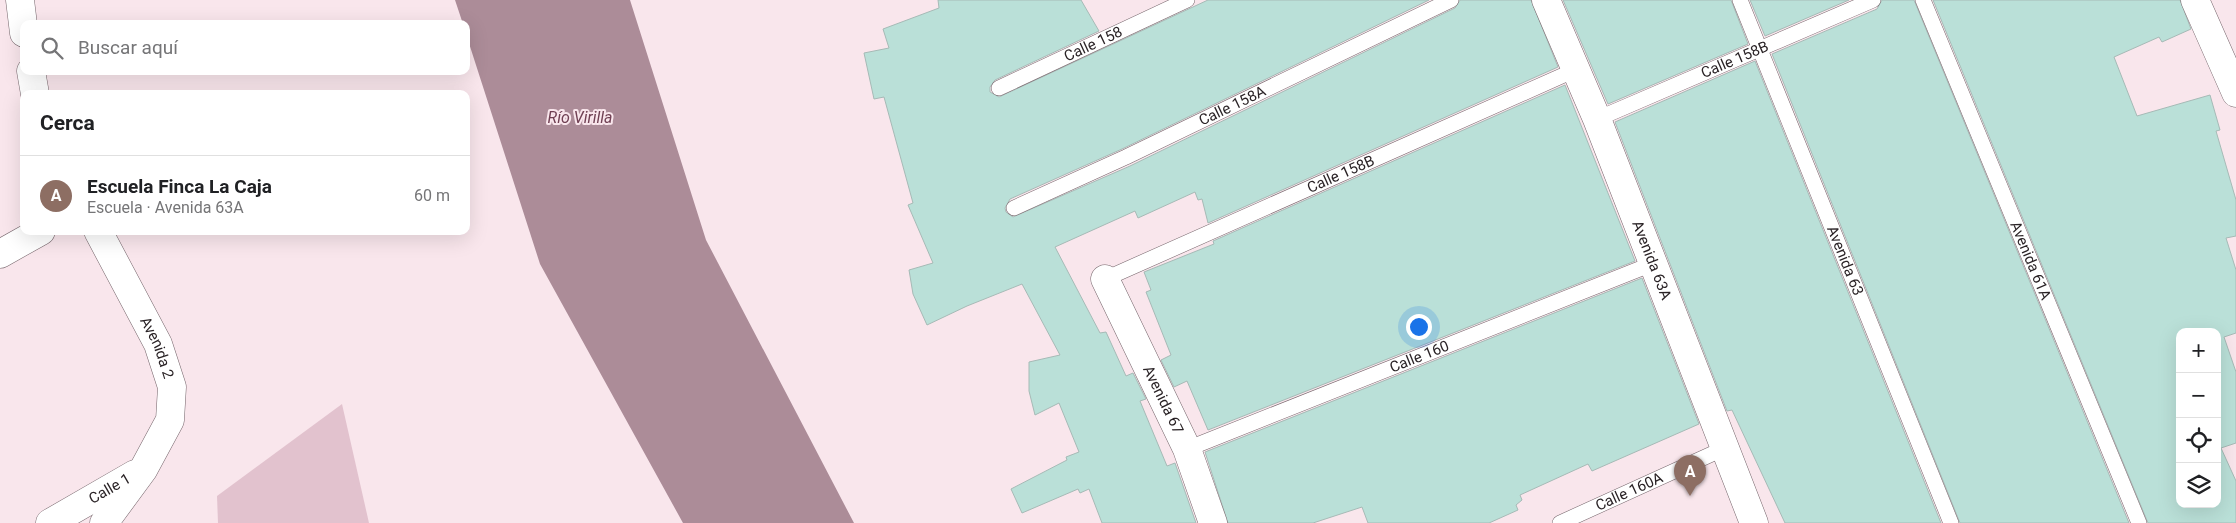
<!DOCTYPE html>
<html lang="es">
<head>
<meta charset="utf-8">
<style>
	:root { --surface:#fff; --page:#f6f6f6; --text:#202124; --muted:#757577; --line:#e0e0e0; --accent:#111827 }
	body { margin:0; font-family:Roboto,sans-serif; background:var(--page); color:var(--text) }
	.controls { position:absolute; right:15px; bottom:15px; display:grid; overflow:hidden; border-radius:10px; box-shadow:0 5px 20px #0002 }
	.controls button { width:45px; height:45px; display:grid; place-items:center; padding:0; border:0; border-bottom:1px solid var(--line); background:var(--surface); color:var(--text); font:25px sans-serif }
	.you { position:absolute; left:1418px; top:326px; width:18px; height:18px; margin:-12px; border:4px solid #fff; border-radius:50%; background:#1a73e8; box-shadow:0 0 0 8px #1a73e833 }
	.badge { display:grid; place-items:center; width:32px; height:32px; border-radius:50%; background:var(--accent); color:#fff; font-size:16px; font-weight:700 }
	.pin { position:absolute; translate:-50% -41px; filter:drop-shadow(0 1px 2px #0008) }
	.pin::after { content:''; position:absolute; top:26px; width:18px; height:15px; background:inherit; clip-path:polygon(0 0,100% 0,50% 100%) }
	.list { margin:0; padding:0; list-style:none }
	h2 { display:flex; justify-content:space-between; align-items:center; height:65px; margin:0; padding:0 20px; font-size:21px }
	h2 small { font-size:16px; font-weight:400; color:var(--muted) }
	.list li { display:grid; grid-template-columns:32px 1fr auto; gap:15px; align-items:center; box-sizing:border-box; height:80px; padding:0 20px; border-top:1px solid var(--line) }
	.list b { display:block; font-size:19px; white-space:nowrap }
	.list p { margin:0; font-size:16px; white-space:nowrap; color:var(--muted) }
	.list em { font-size:16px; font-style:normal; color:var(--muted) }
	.icon { flex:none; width:28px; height:28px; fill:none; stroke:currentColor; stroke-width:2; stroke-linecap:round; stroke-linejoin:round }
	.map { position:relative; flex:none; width:2236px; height:523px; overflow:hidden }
	.search { position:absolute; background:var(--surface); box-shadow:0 5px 20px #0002; left:20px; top:20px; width:450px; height:55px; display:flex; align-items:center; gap:12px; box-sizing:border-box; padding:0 18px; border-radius:10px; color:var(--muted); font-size:19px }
	.panel { position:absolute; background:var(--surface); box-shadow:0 5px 20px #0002; left:20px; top:90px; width:450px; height:145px; border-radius:10px }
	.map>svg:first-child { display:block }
	.green { fill:#e2c2ce }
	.water { fill:#ac8c98 }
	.building { fill:#bae0d8; stroke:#a6bab6; fill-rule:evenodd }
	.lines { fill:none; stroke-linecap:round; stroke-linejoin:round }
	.lane-casing { stroke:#75656b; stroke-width:16 }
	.street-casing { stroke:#75656b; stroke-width:29 }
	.lane { stroke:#fff; stroke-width:15 }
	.street { stroke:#fff; stroke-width:28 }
	.labels { text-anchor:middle; stroke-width:4; stroke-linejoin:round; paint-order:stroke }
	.street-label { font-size:15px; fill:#2a2326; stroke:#f9e6ec }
	.water-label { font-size:16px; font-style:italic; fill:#704053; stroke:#f9e6ec }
</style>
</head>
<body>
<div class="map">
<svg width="2236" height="523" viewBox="0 0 2236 523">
	<rect width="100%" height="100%" fill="#f9e6ec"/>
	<!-- green -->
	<path class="green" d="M342 404 369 523H218L217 496Z"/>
	<!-- water -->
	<path class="water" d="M455 0H630L706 240 854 523H683L540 264 466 34V24H463Z"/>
	<!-- building -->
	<path class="building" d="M938 0H1081L1099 31 995 80 990 87V92L999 97 1208 0H1429L1122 149 1010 199 1005 208 1006 212 1013 217 1130 166 1455 8 1460 0H1531L1558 67 1208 223 1202 199 1198 200 1195 192 1138 218 1135 211 1055 247 1100 333 1106 332 1126 376 1133 373 1146 399 1140 401 1167 466 1175 463 1196 523H1102L1089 489 1080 493 1078 489 1022 513 1011 489 1067 460 1066 457 1079 452 1059 403 1035 415 1029 391V362L1060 355 1022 284 967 306 927 325 913 294 909 270 933 263 908 205 913 203 884 97 874 99 864 53 889 48 883 29 939 8Z
		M1563 0H1731L1748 44 1608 104Z
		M1750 0H1849L1765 36Z
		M1882 0H1914L2129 523H1960L1772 54 1877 9Z
		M1933 0H2180L2191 29 2162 42 2159 37 2114 57 2137 116 2210 95 2220 130 2216 131 2236 200V236L2226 238 2236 270V333L2224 337 2236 372V443L2221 448 2236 481V523H2148ZM2180 332H2217V504H2180Z
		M1755 61 1941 523H1785L1732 410 1727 411 1615 122Z
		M1565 85 1635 261 1208 430 1187 381 1174 387 1161 360 1171 355 1146 292 1151 290 1144 272 1214 244 1213 241Z
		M1642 278 1699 424 1592 471 1588 464 1520 495 1522 500 1516 505 1518 510 1489 523H1368L1362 507 1313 523H1228L1205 452Z"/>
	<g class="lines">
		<defs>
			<g id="lane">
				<path id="s1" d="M1740 0 1951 523"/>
				<path id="s2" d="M1923 0 2139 523"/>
				<path id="s3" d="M999 88 1187 0"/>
				<path id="s4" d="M1597 119 1873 0"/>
				<path id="s5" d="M1014 208 1126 157 1451 0"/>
				<path id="s6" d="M1105 279 1575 70"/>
				<path id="s7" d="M1187 449 1652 264"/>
				<path id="s8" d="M1560 523 1725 448"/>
			</g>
			<g id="street">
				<path d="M20 0 24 33"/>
				<path id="s9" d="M1546 0 1597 119 1754 523"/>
				<path d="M2195 0 2236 93"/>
				<path d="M31 71 35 94"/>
				<path id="s10" d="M98 231 158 344 172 387 170 420 143 470 104 523"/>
				<path d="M0 254 41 231"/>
				<path id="s11" d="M1105 279 1187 449 1213 523"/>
				<path id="s12" d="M50 523 135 474"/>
			</g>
		</defs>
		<!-- lane casing -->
		<use href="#lane" class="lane-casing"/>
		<!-- street casing -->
		<use href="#street" class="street-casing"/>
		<!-- lane -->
		<use href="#lane" class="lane"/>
		<!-- street -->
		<use href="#street" class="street"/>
	</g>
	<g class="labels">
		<!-- street labels -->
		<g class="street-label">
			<text dy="5" stroke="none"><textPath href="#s3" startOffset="104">Calle 158</textPath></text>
			<text dy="5" stroke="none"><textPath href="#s4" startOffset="150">Calle 158B</textPath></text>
			<text dy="5" stroke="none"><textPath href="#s5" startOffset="241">Calle 158A</textPath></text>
			<text dy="5" stroke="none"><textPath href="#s6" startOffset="258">Calle 158B</textPath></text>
			<text dy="5" stroke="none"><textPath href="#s9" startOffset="281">Avenida 63A</textPath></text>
			<text dy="5" stroke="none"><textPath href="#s1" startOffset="281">Avenida 63</textPath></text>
			<text dy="5" stroke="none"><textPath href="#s2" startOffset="282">Avenida 61A</textPath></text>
			<text dy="5" stroke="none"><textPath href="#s10" startOffset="131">Avenida 2</textPath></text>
			<text dy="5" stroke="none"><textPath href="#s7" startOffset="250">Calle 160</textPath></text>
			<text dy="5" stroke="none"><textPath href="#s11" startOffset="134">Avenida 67</textPath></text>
			<text dy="5" stroke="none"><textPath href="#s12" startOffset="69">Calle 1</textPath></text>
			<text dy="5" stroke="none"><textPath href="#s8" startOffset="76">Calle 160A</textPath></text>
		</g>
		<!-- water labels -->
		<g class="water-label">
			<text x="580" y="123">Río Virilla</text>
		</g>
	</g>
</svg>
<div class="controls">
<button>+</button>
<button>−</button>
<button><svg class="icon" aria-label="locate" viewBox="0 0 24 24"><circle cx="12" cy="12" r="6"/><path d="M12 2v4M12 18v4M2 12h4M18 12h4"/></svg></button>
<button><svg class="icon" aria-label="layers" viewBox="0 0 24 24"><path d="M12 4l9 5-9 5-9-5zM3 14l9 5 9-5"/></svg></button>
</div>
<div class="you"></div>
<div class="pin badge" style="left:1690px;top:496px;background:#8d6e63">A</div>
<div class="search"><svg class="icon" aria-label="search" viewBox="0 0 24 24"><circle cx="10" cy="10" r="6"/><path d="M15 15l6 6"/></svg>Buscar aquí</div>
<section class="panel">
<h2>Cerca<small></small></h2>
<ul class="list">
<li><span class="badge" style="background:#8d6e63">A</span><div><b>Escuela Finca La Caja</b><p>Escuela · Avenida 63A</p></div><em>60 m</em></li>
</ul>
</section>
</div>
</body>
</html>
